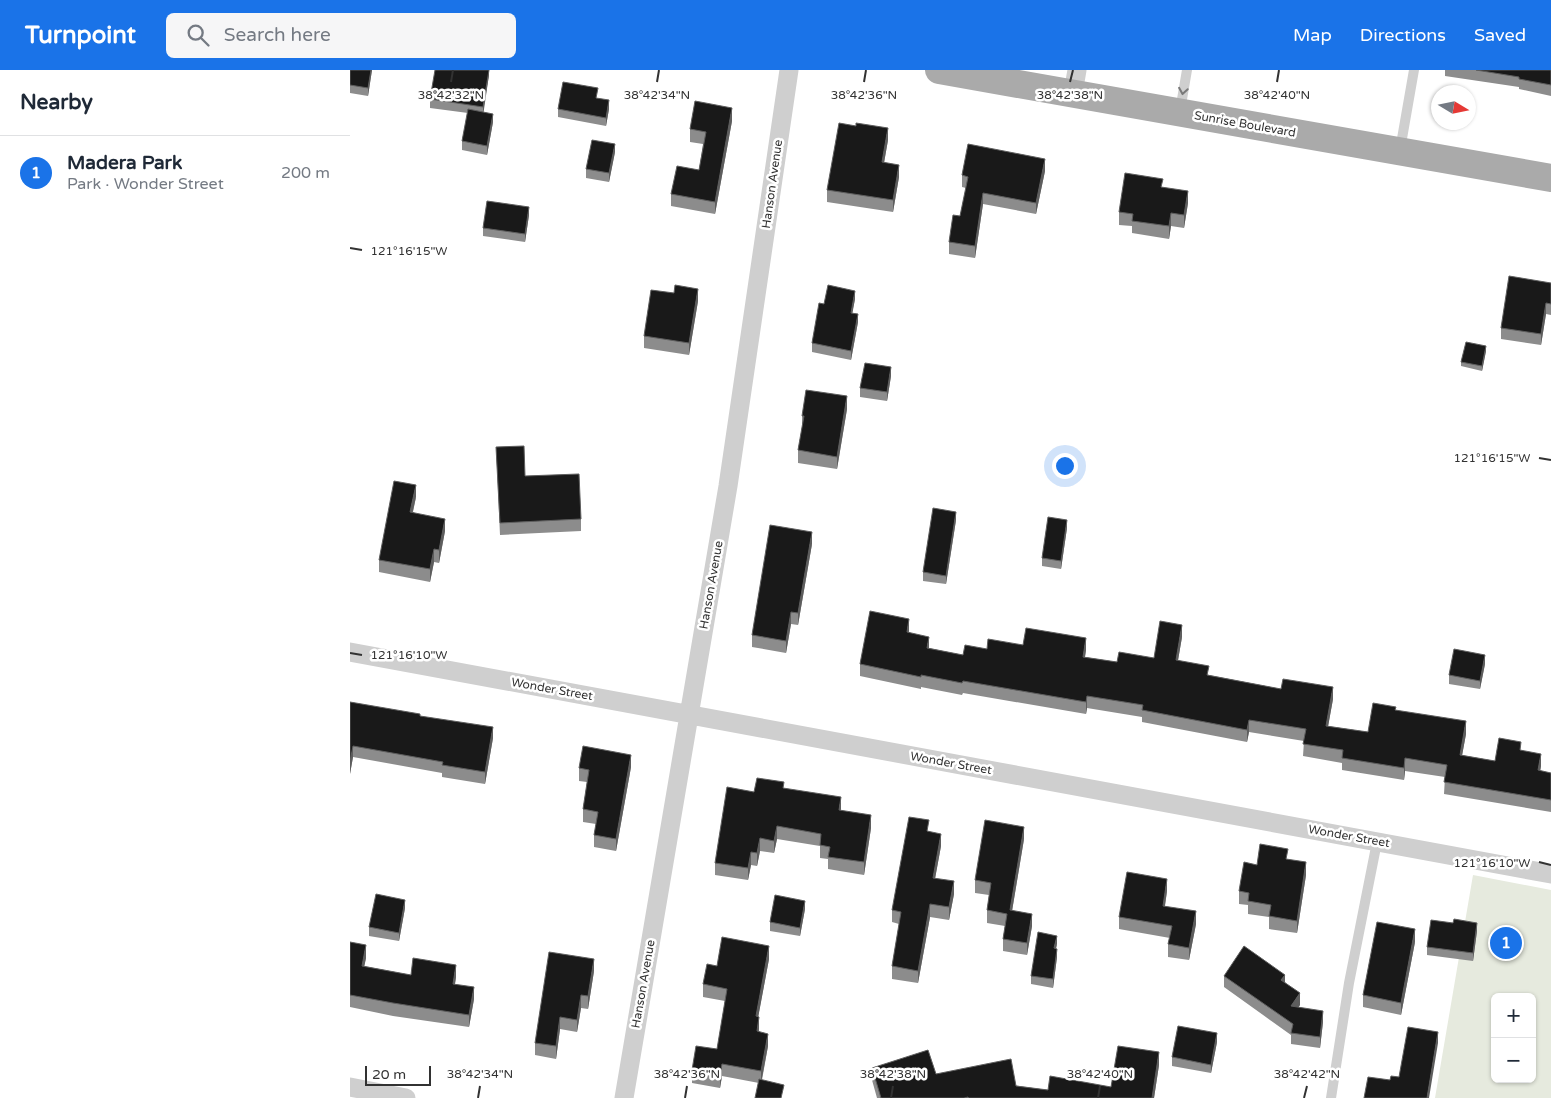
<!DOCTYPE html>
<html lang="en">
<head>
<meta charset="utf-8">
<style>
	:root { --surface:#fff; --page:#f6f6f7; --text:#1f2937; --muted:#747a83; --line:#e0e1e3; --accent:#1a73e8 }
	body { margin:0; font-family:"Varela Round",sans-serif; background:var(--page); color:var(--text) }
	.controls { position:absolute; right:15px; bottom:15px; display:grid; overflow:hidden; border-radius:8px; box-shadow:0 1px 4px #0004 }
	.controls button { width:45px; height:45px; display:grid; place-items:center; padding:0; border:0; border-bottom:1px solid var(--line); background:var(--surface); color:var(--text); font:25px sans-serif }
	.compass { position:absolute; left:1081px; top:15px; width:45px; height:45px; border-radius:50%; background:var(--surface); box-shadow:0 1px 4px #0004; rotate:100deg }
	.scale { position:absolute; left:15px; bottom:12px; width:66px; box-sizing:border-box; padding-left:5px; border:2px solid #323232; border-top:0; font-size:14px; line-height:18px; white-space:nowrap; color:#323232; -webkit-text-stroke:4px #fff; paint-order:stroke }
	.you { position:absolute; left:714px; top:395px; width:18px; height:18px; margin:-12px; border:4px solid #fff; border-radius:50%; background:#1a73e8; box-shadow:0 0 0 8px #1a73e833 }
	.badge { display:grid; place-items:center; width:32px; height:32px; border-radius:50%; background:var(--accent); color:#fff; font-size:16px; font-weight:700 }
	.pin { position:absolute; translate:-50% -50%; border:2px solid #fff; box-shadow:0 1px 5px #0006 }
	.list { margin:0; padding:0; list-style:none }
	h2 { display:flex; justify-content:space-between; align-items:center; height:65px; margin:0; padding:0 20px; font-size:21px }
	h2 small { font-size:16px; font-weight:400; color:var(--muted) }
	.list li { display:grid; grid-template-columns:32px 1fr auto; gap:15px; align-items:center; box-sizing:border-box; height:75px; padding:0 20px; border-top:1px solid var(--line) }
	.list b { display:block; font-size:19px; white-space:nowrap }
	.list p { margin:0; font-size:16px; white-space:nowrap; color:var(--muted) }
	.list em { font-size:16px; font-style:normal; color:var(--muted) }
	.icon { flex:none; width:28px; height:28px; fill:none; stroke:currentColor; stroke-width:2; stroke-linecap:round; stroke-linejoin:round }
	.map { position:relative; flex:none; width:1201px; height:1028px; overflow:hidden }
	header { display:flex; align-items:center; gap:30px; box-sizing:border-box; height:70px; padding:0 25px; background:var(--accent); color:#fff }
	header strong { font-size:24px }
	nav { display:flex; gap:28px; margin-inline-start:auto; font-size:18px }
	.search { width:350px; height:45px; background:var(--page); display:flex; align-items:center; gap:12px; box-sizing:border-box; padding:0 18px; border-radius:8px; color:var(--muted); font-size:19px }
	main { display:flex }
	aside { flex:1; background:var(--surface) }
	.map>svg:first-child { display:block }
	.green { fill:#e6eade; fill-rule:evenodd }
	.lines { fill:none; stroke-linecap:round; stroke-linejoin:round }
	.service { stroke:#cfcfcf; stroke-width:10 }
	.minor { stroke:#cfcfcf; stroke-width:19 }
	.primary { stroke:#aaa; stroke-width:28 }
	.wall { fill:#8c8c8c }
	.shaded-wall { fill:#5e5e5e }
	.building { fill:#191919; stroke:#5e5e5e }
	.oneway { stroke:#797979 }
	.ticks { fill:none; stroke:#323232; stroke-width:2 }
	.labels { text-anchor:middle; stroke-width:5; stroke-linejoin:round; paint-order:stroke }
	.street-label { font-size:12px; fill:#323232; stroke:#fff }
	.ticks-label { font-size:12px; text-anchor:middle; fill:#323232; stroke:#fff; stroke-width:5; stroke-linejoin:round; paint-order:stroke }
</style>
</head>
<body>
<header>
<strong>Turnpoint</strong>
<div class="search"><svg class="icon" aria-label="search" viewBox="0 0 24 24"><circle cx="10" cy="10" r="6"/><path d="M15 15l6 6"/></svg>Search here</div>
<nav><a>Map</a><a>Directions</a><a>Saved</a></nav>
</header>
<main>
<aside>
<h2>Nearby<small></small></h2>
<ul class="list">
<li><span class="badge">1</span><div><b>Madera Park</b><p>Park · Wonder Street</p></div><em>200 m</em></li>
</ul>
</aside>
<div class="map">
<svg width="1201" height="1028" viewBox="0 0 1201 1028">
	<rect width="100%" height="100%" fill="#fff"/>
	<!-- green -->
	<path class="green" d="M1123 805 1201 820V1028H1085ZM1145 927H1182V1009H1145Z"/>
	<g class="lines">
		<!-- service -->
		<path class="service" d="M830 41 837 0
			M1050 80 1064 0
			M981 1028 999 913 1027 772"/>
		<!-- minor -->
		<path class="minor" d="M723 23 727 0
			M0 582 1201 804
			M0 1017 56 1028
			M274 1028 378 416 439 0"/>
		<!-- primary -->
		<path class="primary" d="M589 0 1201 108"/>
	</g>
	<!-- wall -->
	<path class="wall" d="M0 0H22L18 26 0 23Z
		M139 0V5L133 42 143 52 137 85 112 80V71L118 43 80 38V29Z
		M1095 0H1201V26L1169 19V17L1095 6Z
		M248 28 259 39 256 56 208 47V39Z
		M382 51 365 144 321 136V124L349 100 353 74 340 72V59Z
		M538 70 534 93 549 107 543 142 477 132V120Z
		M265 82 259 112 236 108V99Z
		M695 101 686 144 633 134 625 188 599 184V172L610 146 616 118 612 117V105Z
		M813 117 838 133 834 158 821 156 819 169 782 163V156L769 155V142Z
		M179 145 175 172 133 166V158Z
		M1201 213V245L1196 244 1191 275 1151 269V258Z
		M505 229 502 243 508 252 501 290 462 282V273L474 234Z
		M348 231 339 285 294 278V266Z
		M1136 281 1132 301 1111 296V292Z
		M541 306 537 331 510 327V318Z
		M497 339 487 399 448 393V380L452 357V346Z
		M146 377 175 406 231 449V461L150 465Z
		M66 427 63 442 95 461 89 493 84 492 80 512 29 502V490Z
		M606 450 596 514 573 511V502Z
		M717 458 711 499 692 496V488Z
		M462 474 448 555 441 554 436 583 402 577V565Z
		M559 562 579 578 613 585 637 579 673 575 736 580 735 587 767 592 804 588 832 567 828 590 859 605 983 629 978 656 1018 662 1046 640 1116 664 1112 685 1145 691 1171 680 1191 696 1190 701 1201 703V742L1094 724 1095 707 1055 701 1054 710 992 700V693L953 686 954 671 899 662 897 672 792 652V647L737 638 736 644 613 623 612 625 571 617V619L510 606V594Z
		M1135 594 1130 619 1099 614V605Z
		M0 632 70 646 143 668 135 714 92 707V703L3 687 0 704Z
		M281 697 266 781 244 777V765L246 754 233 752V739L237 712 229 711V698Z
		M434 718 491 741 521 758 514 805 478 799V789L470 788V776L427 769 424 783 410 781 407 796 401 795 398 810 365 805V793L404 722Z
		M579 761 591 776 585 808 604 824 599 850 580 847 568 913 542 909V896L549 854 542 852V840Z
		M674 769 662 841 682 856 677 885 653 881V869L655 856 637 853V840L639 825 625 823V810Z
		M938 789 956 805 947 863 919 859V847L898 844V835L889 834V821L907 795Z
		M817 821 815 836 846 854 839 890 818 887V874L820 868 769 859V847Z
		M55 838 49 871 19 866V857Z
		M455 839 450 866 420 861V852Z
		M1127 861 1123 891 1077 885V877Z
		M0 872 16 888 14 896 61 905 106 907 105 914 124 929 119 957 43 946 0 937Z
		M1065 872 1051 945 1013 937V925Z
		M707 874 706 879 707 887 703 918 681 914V906Z
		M419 889 408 947 409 962 418 976 412 1010 434 1019 409 1013 372 1006 370 1018 342 1013V1000L367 979 375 931 353 927V914L367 896Z
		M244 901 238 939 231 938 227 962 210 959 206 989 185 985V973Z
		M874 906 935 912 950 935 948 937 973 952 970 978 941 974V965L874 917Z
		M867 972 861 1003 822 996V987Z
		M809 995 804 1028H527L522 1010V998L586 1004 698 1020 761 1017Z"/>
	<!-- shaded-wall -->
	<path class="shaded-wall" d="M21 0H22L18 26V18Z
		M139 0V5L133 46V37Z
		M259 30V39L256 56V48Z
		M382 38V51L365 144V132Z
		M143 44V52L137 85V76Z
		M538 58V70L532 104V92Z
		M265 74V82L259 112V103Z
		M695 89V101L686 144V133Z
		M549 95V107L543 142V130Z
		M838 121V133L834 158V145Z
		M633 123V134L625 188V176Z
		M179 137V145L175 172V164Z
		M821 143V156L819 169V156Z
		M348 219V231L339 285V273Z
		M505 221V229L501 251V243Z
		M1196 233V244L1191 275V264Z
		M508 244V252L501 290V281Z
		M1136 276V281L1132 301V296Z
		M541 297V306L537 331V322Z
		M497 326V339L487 399V387Z
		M66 415V427L60 454V442Z
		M606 442V450L596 514V506Z
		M95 449V461L89 493V480Z
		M717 450V458L711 499V491Z
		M462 462V474L448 555V543Z
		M84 479V492L80 512V499Z
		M441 542V554L436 583V571Z
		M559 549V561L557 574V562Z
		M832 555V567L826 602V590Z
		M579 567V579L577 578Z
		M736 568V580L733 599V587Z
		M1135 585V594L1130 619V611Z
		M983 617V629L976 668V656Z
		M737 626V638L736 644V632Z
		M899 650V662L897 672V660Z
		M1116 651V664L1110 697V685Z
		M143 657V668L135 714V702Z
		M3 676V687L0 704V692Z
		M1191 684V696L1188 713V700Z
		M281 685V697L266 781V769Z
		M1055 688V701L1054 710V698Z
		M491 727V739L489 753V740Z
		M521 745V758L514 805V792Z
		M427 756V769L424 783V771Z
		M674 757V769L660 853V840Z
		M591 764V776L583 820V808Z
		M410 768V781L407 796V783Z
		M401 782V795L398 810V798Z
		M956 792V805L947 863V851Z
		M817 809V821L813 848V836Z
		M604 811V824L599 850V837Z
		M55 830V838L49 871V863Z
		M455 831V839L450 866V858Z
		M580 834V847L568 913V901Z
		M846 841V854L839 890V878Z
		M682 844V856L677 885V873Z
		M1127 853V861L1123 891V883Z
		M1065 859V872L1051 945V933Z
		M707 866V874L704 886V878Z
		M16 875V888L12 908V896Z
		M419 876V889L406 959V946Z
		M707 879V887L703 918V909Z
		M244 889V901L238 939V926Z
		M106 895V907L103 926V914Z
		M935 905V916L931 910Z
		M124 917V929L119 957V945Z
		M950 923V935L941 948V936Z
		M231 925V938L227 962V950Z
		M973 941V952L970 978V967Z
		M210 947V959L206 989V976Z
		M409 947V959L407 974V961Z
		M1088 962V973L1079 1028H1077Z
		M867 963V972L861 1003V995Z
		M418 964V976L411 1013V1001Z
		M809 982V995L804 1028H802Z
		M372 994V1006L370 1018V1005Z"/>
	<!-- building -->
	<path class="building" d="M0 0H21L18 18 0 15Z
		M85 0H139L133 37 80 29Z
		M1126 0H1201V15L1169 9V7Z
		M213 12 248 18 246 28 259 30 256 48 208 39Z
		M345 31 382 38 365 132 321 124 327 96 349 100 356 62 340 59Z
		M118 39 143 44 137 76 112 71Z
		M489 53 506 56V53L538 58 532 92 549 95 543 130 477 120Z
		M242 70 265 74 259 103 236 99Z
		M618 74 695 89 686 133 633 123 625 176 599 172 603 145 610 146 618 107 612 105Z
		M775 103 813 109 811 117 838 121 834 145 821 143 819 156 782 151 783 144 769 142Z
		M137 131 179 137 175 164 133 158Z
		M1159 206 1201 213V234L1196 233 1191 264 1151 258Z
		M325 215 348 219 339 273 294 266 301 220 324 223Z
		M478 215 505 221 501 243 508 244 501 281 462 273 469 233 474 234Z
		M1116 272 1136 276 1132 296 1111 292Z
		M515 293 541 297 537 322 510 318Z
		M456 320 497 326 487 387 448 380 454 346H452Z
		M174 376 175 406 229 404 231 449 150 453 146 377Z
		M44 411 66 415 60 442 95 449 89 480 84 479 80 499 29 490Z
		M583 438 606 442 596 506 573 502Z
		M698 447 717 450 711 491 692 488Z
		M420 455 462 462 448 543 441 542 436 571 402 565Z
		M520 541 559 549 557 562 579 567 577 578 613 585 615 575 637 579 638 569 673 575 676 558 736 568 733 587 767 592 769 582 804 588 810 551 832 555 826 590 859 596 857 605 931 619 933 609 983 617 976 656 1018 662 1023 633 1046 637 1045 640 1116 651 1110 685 1145 691 1149 668 1171 672 1170 680 1191 684 1188 700 1201 703V730L1094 712 1097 695 1055 688 1054 698 992 688 993 680 953 674 956 659 899 650 897 660 792 640 793 635 737 626 736 632 613 611 612 613 571 605V607L510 594Z
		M1104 579 1135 585 1130 611 1099 605Z
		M0 632 70 644V646L143 657 135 702 92 695 93 692 3 676 0 692Z
		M233 676 281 685 266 769 244 765 248 742 233 739 239 700 229 698Z
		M407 708 434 712 433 718 491 727 489 740 521 745 514 792 478 787 480 777 470 775 471 764 427 756 424 771 410 768 407 783 401 782 398 798 365 793 377 717 404 722Z
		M559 747 579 750 577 761 591 764 583 808 604 811 599 837 580 834 568 901 542 896 551 842 542 840Z
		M635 750 674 757 660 840 682 844 677 873 653 869 657 844 637 840 641 813 625 810Z
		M910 774 938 779 936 789 956 792 947 851 919 846 921 835 898 831 899 823 889 821 894 792 907 795Z
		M777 802 817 809 813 836 846 841 839 878 818 874 822 856 769 847Z
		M26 824 55 830 49 863 19 857Z
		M425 825 455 831 450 858 420 852Z
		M1104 849 1127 853 1123 883 1077 877 1081 850 1103 853Z
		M1027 852 1065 859 1051 933 1013 925Z
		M688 862 707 866 704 878 707 879 703 909 681 906Z
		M372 867 419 876 406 946 409 947 407 961 418 964 411 1001 372 994 370 1005 342 1000 346 976 367 979 377 919 353 914 357 894 367 896Z
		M0 872 16 875 12 896 61 905 63 888 106 895 103 914 124 917 119 945 43 933 0 925Z
		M894 876 935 905 931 910 950 923 941 936 973 941 970 967 941 963 943 954 874 906Z
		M199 882 244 889 238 926 231 925 227 950 210 947 206 976 185 973Z
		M828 956 867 963 861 995 822 987Z
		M1058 957 1088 962 1077 1028H1014L1018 1007 1040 1010 1041 1006 1049 1007Z
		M768 976 809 982 802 1028H619L618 1027 614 1028H531L522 998 578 980 586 1004 661 989 666 1016 698 1020 700 1006 761 1017Z
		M409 1009 434 1015 431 1028H405Z"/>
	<!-- one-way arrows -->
	<defs><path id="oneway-chevron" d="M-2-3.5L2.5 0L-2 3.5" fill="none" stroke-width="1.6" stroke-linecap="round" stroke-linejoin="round" transform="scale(1.25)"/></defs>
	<use class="oneway" href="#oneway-chevron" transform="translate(833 21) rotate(99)"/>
	<!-- ticks -->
	<path class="ticks" d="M101 12 103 0M307 12 309 0M514 12 516 0M720 12 723 0M927 12 929 0M0 178 12 180M1189 388 1201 390M0 583 12 585M1189 792 1201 795M128 1028 130 1016M335 1028 337 1016M541 1028 543 1016M748 1028 750 1016M954 1028 957 1016"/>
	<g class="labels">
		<!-- street labels -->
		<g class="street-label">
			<text transform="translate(895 54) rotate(10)" y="4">Sunrise Boulevard</text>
			<text transform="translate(422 114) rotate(-82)" y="4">Hanson Avenue</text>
			<text transform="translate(361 515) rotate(-80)" y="4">Hanson Avenue</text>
			<text transform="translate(202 619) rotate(10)" y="4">Wonder Street</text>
			<text transform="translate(601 693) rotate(10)" y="4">Wonder Street</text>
			<text transform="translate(999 766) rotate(10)" y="4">Wonder Street</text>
			<text transform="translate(293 914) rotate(-80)" y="4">Hanson Avenue</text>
		</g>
	</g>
	<g class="ticks-label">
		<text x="307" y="29">38°42'34"N</text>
		<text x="514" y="29">38°42'36"N</text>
		<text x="720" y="29">38°42'38"N</text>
		<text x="927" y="29">38°42'40"N</text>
		<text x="101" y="29">38°42'32"N</text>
		<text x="59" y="185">121°16'15"W</text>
		<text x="1142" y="392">121°16'15"W</text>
		<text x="59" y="589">121°16'10"W</text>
		<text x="1142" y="797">121°16'10"W</text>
		<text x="130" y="1008">38°42'34"N</text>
		<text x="337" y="1008">38°42'36"N</text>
		<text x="543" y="1008">38°42'38"N</text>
		<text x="750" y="1008">38°42'40"N</text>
		<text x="957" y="1008">38°42'42"N</text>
	</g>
</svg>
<div class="controls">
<button>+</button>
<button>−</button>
</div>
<svg class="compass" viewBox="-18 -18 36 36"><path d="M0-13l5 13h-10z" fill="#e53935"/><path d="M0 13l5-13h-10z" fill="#747a83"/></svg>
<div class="scale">20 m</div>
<div class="you"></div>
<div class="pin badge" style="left:1156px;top:873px">1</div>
</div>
</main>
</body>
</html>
